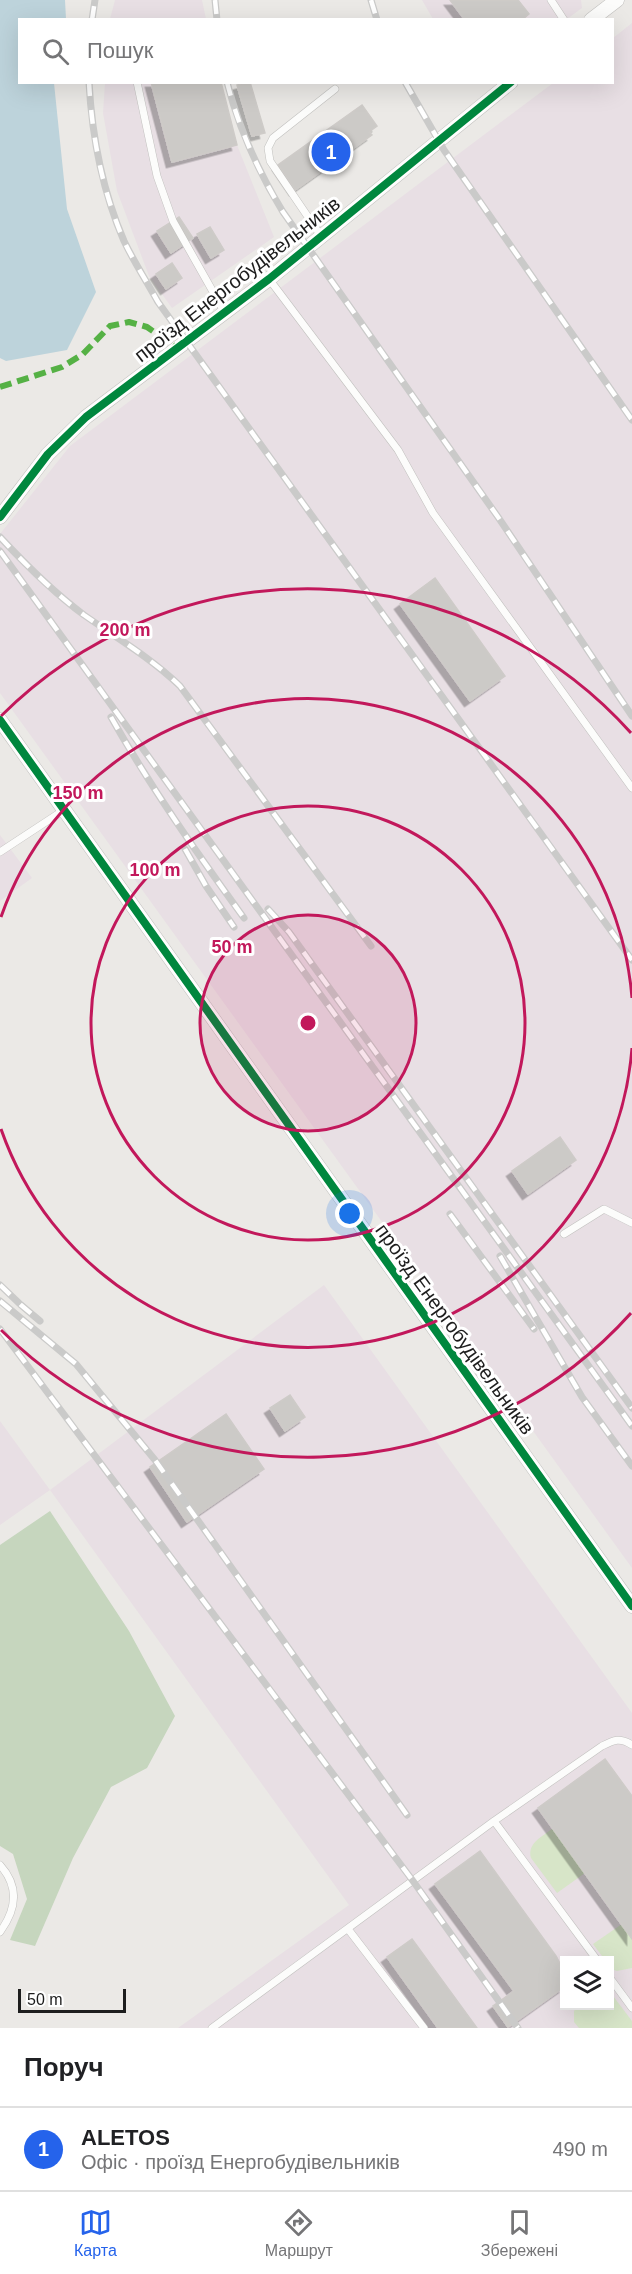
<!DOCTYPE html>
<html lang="uk">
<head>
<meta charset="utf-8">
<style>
	:root { --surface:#fff; --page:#f2f2f2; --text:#202124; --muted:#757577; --line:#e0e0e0; --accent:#2563eb }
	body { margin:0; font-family:Arial,sans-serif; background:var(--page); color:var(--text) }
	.controls { position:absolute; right:18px; bottom:18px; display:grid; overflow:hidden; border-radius:0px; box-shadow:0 6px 24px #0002 }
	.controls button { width:54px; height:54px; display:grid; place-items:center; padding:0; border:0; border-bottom:2px solid var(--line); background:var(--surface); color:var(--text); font:30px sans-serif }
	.scale { position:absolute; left:18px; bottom:15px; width:108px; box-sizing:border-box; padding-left:6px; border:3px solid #1d1d1d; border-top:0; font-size:16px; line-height:21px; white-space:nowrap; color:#1d1d1d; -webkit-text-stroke:4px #fff; paint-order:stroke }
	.you { position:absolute; left:350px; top:1214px; width:21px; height:21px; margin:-15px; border:4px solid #fff; border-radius:50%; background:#1a73e8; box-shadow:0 0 0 9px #1a73e833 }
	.badge { display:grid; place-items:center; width:39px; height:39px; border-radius:50%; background:var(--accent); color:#fff; font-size:20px; font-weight:700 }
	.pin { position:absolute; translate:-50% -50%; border:3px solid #fff; box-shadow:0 2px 6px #0006 }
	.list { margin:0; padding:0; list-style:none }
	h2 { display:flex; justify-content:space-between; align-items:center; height:78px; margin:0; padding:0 24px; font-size:26px }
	h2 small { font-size:20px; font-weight:400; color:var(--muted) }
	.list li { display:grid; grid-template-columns:39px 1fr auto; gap:18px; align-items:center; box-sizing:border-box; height:84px; padding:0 24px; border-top:2px solid var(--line) }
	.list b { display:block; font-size:22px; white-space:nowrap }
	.list p { margin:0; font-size:20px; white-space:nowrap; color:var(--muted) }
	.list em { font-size:20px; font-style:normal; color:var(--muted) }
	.icon { flex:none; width:33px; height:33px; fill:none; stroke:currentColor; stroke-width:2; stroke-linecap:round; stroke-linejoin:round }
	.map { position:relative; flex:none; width:632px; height:2028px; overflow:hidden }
	.search { position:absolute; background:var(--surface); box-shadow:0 6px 24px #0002; left:18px; right:18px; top:18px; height:66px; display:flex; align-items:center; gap:15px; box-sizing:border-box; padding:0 21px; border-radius:0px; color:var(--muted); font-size:22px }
	.sheet { height:162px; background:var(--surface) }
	nav { display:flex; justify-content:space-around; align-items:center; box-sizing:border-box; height:84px; border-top:2px solid var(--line); background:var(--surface); font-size:16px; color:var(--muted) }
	nav a { display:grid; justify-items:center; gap:3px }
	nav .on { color:var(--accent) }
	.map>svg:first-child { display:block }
	.industrial { fill:#e8dfe4; fill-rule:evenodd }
	.grass { fill:#d7e5c8 }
	.forest { fill:#c6d6be }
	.water { fill:#bdd3db }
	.building { fill:#cccac7; stroke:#cecbc8; stroke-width:1.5; filter:url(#shadow) }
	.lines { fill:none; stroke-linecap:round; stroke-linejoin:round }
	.lane-casing { stroke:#c1c0be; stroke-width:8 }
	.street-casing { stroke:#c1c0be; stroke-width:15 }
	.lane { stroke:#fcfcfb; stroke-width:7 }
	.street { stroke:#fcfcfb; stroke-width:14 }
	.rail-casing { stroke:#cacac9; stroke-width:7 }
	.rail { stroke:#fff; stroke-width:4.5; stroke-dasharray:14; stroke-linecap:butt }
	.quiet { stroke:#55b145; stroke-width:6; stroke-dasharray:12 6; stroke-linecap:butt }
	.cycleway-casing { stroke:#fff; stroke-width:11 }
	.cycleway { stroke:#00873e; stroke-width:8 }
	.ring { fill:none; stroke:#c2185b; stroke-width:3 }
	.labels { text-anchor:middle; stroke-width:6; stroke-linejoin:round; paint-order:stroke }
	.street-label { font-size:20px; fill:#1d1d1d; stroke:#fff }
	.centre { fill:#c2185b; stroke:#fff; stroke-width:3 }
	.ring-label { font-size:18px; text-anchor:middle; font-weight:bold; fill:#c2185b; stroke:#fff; stroke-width:6; stroke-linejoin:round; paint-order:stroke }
</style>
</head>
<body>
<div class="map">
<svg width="632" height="2028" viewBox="0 0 632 2028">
	<defs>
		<filter id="shadow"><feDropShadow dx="-5.5" dy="5.5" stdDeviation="0" flood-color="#0004"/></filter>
	</defs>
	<rect width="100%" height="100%" fill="#ebe9e6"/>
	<!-- industrial -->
	<path class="industrial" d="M115 0H202L206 19H110Z
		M422 0H581L582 8 567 19H433Z
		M632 23V1568L0 693V534L70 446 553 83 612 82 613 38Z
		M105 83H221L237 145 274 237 172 308 149 276 117 191 103 113Z
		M0 835 32 878 0 901Z
		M324 1285 632 1713V2028H178L349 1905 50 1490 0 1525V1421L50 1490ZM564 1960H610V2006H564Z"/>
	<!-- grass -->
	<path class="grass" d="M553 1828 585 1873 557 1893 531 1858C527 1843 542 1837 553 1828Z
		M622 1924 632 1939V1968L617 1971 611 1969 610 1960H605L593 1944Z
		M610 1992 632 2021V2028H579L574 2022V2011L578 2006H610Z"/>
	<!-- forest -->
	<path class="forest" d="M50 1511 129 1631 175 1716 147 1768 111 1787 73 1858 35 1946 10 1940 27 1899 13 1854 0 1846V1545Z"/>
	<!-- water -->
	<path class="water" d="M0 0H65L66 19 20 20V82L54 83 67 209 96 292 67 350 6 361 0 358Z"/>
	<!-- building -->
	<path class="building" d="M450 0H518L529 14 522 20H465Z
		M151 82H221L237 145 172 162Z
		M250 82 265 133 252 136 237 85Z
		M362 105 377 126 369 132 372 135 295 190 278 165Z
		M179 217 193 238 171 253 157 231Z
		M210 227 224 250 211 258 197 234Z
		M172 263 182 278 166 289 156 274Z
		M435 578 505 676 470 701 400 604Z
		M560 1137 576 1160 528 1194 512 1171Z
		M290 1395 305 1417 285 1431 270 1408Z
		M226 1414 264 1469 187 1522 150 1467Z
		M605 1759 632 1796V1939L538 1808Z
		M480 1851 556 1956 564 1971V1987L508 2027 493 2006 514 1991 435 1884Z
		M412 1939 477 2028H438L387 1957Z"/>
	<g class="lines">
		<defs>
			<path id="lane" d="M551 0 564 20
				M137 82 157 176 173 221 225 313
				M321 236 270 161 268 148 273 138 335 89
				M269 279 398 450 433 513 632 788
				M0 852 64 810
				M564 1234 604 1209 632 1223
				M494 1821 602 1746C614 1740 620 1737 632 1745
				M0 1865C20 1887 16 1910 0 1932
				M348 1929 424 2028
				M610 1978 632 2008
				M212 2028 494 1821 597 1960"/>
			<path id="street" d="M591 20 617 0
				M0 517 48 454 86 417 269 279 511 82
				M0 720 632 1606"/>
		</defs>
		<!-- lane casing -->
		<use href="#lane" class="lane-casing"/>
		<!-- street casing -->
		<use href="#street" class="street-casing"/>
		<!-- lane -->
		<use href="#lane" class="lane"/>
		<!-- street -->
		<use href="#street" class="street"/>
		<defs>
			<path id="rail" d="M215 0 217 20
				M371 0 377 20
				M92 20 95 0
				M89 82C92 137 102 190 124 241 134 262 147 282 158 302L632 960
				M227 82C239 129 258 171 283 212L498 517 632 716
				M405 82 444 150 632 420
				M0 537C26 565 53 592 84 615 117 638 151 658 180 686L371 946
				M0 551 632 1426
				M111 717C151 788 197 853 244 918
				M185 849 206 886 234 927
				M268 909 289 932 632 1408
				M450 1214 534 1329
				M500 1256 582 1397 632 1466
				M0 1285 21 1305 40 1321
				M0 1301 76 1364 155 1460 407 1815
				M0 1329 413 1881 518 2028"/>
		</defs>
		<!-- rail casing -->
		<use href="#rail" class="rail-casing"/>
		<!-- rail -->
		<use href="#rail" class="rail"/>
		<!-- quiet -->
		<path class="quiet" d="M0 387 62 367 83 354 110 326 129 322 147 327 177 348"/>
		<defs>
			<path id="cycleway" d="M0 517 48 454 86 417 269 279 511 82
				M0 720 632 1606"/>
		</defs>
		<!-- cycleway casing -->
		<use href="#cycleway" class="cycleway-casing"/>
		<!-- cycleway -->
		<use href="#cycleway" class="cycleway"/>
	</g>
	<!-- distance rings -->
	<circle cx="308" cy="1023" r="108" fill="#c2185b" fill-opacity=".12"/>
	<g class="ring">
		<circle cx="308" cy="1023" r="108"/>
		<circle cx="308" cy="1023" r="217"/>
		<path d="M632 1048A325 325 0 0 1 1 1129M1 917A325 325 0 0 1 632 998"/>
		<path d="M631 1313A434 434 0 0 1 1 1330M1 716A434 434 0 0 1 631 733"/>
	</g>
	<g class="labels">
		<!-- street labels -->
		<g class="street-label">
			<text transform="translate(237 279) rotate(-38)" y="7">проїзд Енергобудівельників</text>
			<text transform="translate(455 1329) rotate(54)" y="7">проїзд Енергобудівельників</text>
		</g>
	</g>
	<circle cx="308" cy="1023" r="9" class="centre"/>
	<g class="ring-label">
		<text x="125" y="636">200 m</text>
		<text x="78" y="799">150 m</text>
		<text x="155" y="876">100 m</text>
		<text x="232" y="953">50 m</text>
	</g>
</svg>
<div class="controls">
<button><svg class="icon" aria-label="layers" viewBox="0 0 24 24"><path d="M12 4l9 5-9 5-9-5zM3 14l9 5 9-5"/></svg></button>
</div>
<div class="scale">50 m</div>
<div class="you"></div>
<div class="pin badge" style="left:331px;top:152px">1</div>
<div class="search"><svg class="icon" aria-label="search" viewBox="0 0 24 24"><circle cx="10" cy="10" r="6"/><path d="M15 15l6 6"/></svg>Пошук</div>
</div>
<section class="sheet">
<h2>Поруч<small></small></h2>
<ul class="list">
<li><span class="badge">1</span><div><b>ALETOS</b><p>Офіс · проїзд Енергобудівельників</p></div><em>490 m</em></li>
</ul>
</section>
<nav>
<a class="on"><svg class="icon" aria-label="map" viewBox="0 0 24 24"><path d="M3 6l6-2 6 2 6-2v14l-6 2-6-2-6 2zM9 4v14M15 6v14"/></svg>Карта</a>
<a><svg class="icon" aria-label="directions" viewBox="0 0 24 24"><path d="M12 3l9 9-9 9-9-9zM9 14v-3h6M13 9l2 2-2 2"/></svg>Маршрут</a>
<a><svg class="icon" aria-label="saved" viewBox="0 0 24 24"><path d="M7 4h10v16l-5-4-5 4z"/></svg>Збережені</a>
</nav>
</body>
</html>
